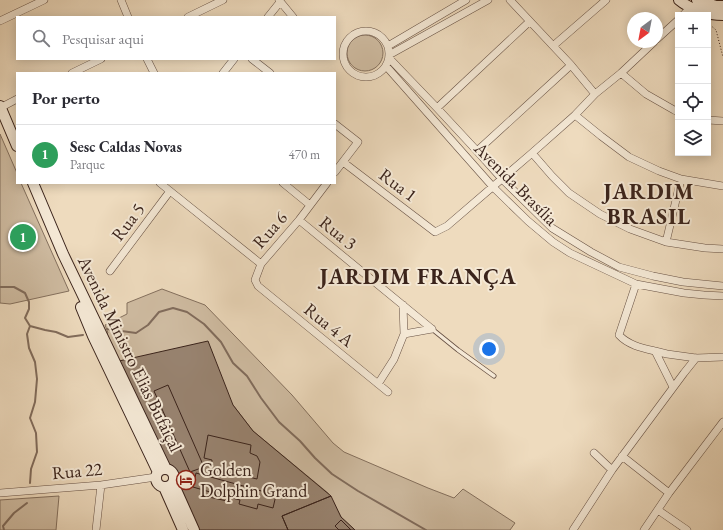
<!DOCTYPE html>
<html lang="pt">
<head>
<meta charset="utf-8">
<style>
	:root { --surface:#fff; --page:#f2f2f3; --text:#2b2b33; --muted:#7c7c81; --line:#e1e1e2; --accent:#8f2418 }
	body { margin:0; font-family:"EB Garamond",serif; background:var(--page); color:var(--text) }
	.controls { position:absolute; right:12px; top:12px; display:grid; overflow:hidden; border-radius:0px; box-shadow:0 2px 10px #0003 }
	.controls button { width:36px; height:36px; display:grid; place-items:center; padding:0; border:0; border-bottom:1px solid var(--line); background:var(--surface); color:var(--text); font:20px sans-serif }
	.compass { position:absolute; left:627px; top:12px; width:36px; height:36px; border-radius:50%; background:var(--surface); box-shadow:0 2px 10px #0003; rotate:212deg }
	.you { position:absolute; left:489px; top:349px; width:14px; height:14px; margin:-10px; border:3px solid #fff; border-radius:50%; background:#1a73e8; box-shadow:0 0 0 6px #1a73e833 }
	.badge { display:grid; place-items:center; width:26px; height:26px; border-radius:50%; background:var(--accent); color:#fff; font-size:13px; font-weight:700 }
	.pin { position:absolute; translate:-50% -50%; border:2px solid #fff; box-shadow:0 1px 4px #0006 }
	.list { margin:0; padding:0; list-style:none }
	h2 { display:flex; justify-content:space-between; align-items:center; height:52px; margin:0; padding:0 16px; font-size:17px }
	h2 small { font-size:13px; font-weight:400; color:var(--muted) }
	.list li { display:grid; grid-template-columns:26px 1fr auto; gap:12px; align-items:center; box-sizing:border-box; height:60px; padding:0 16px; border-top:1px solid var(--line) }
	.list b { display:block; font-size:15px; white-space:nowrap }
	.list p { margin:0; font-size:13px; white-space:nowrap; color:var(--muted) }
	.list em { font-size:13px; font-style:normal; color:var(--muted) }
	.icon { flex:none; width:22px; height:22px; fill:none; stroke:currentColor; stroke-width:2; stroke-linecap:round; stroke-linejoin:round }
	.map { position:relative; flex:none; width:723px; height:530px; overflow:hidden }
	.search { position:absolute; background:var(--surface); box-shadow:0 2px 10px #0003; left:16px; top:16px; width:320px; height:44px; display:flex; align-items:center; gap:10px; box-sizing:border-box; padding:0 14px; border-radius:0px; color:var(--muted); font-size:15px }
	.panel { position:absolute; background:var(--surface); box-shadow:0 2px 10px #0003; left:16px; top:72px; width:320px; height:112px; border-radius:0px }
	.map>svg:first-child { display:block }
	.green { fill:#cfbca2; stroke:#84705e }
	.lines { fill:none; stroke-linecap:round; stroke-linejoin:round }
	.stream { stroke:#816c5c; stroke-width:2 }
	.building { fill:#988370; stroke:#3a231b; filter:url(#shadow) }
	.lane-casing { stroke:#675144; stroke-width:5 }
	.street-casing { stroke:#675144; stroke-width:8 }
	.secondary-casing { stroke:#3a231b; stroke-width:12 }
	.path { stroke:#3a231b; stroke-width:1; stroke-dasharray:1 2; stroke-linecap:butt }
	.lane { stroke:#f4e8d5; stroke-width:3.5 }
	.street { stroke:#f4e8d5; stroke-width:7 }
	.secondary { stroke:#f4e8d5; stroke-width:10 }
	.labels { text-anchor:middle; stroke-width:4; stroke-linejoin:round; paint-order:stroke }
	.street-label { font-size:18px; fill:#3a231b; stroke:#f4e8d5 }
	.poi-label { font-size:18px; fill:#3a231b; stroke:#f4e8d5; text-anchor:start }
	.district-label { font-size:22px; font-weight:bold; letter-spacing:1px; fill:#3a231b; stroke:#f4e8d5 }
</style>
</head>
<body>
<div class="map">
<svg width="723" height="530" viewBox="0 0 723 530">
	<defs>
		<filter id="shadow"><feDropShadow dx="-2" dy="2" stdDeviation="0" flood-color="#0004"/></filter>
	</defs>
	<rect width="100%" height="100%" fill="#eedbbe"/>
	<filter id="stains"><feTurbulence type="fractalNoise" baseFrequency=".005" numOctaves="4"/><feColorMatrix values="0 0 0 0 .2 0 0 0 0 .09 0 0 0 0 .02 0 0 0 .5 -.17"/></filter>
	<radialGradient id="worn" r=".72"><stop offset=".6" stop-color="#630" stop-opacity="0"/><stop offset="1" stop-color="#630" stop-opacity=".3"/></radialGradient>
	<!-- green -->
	<path class="green" d="M347 53a18 18 0 1 1 36 0a18 18 0 1 1-36 0Z
		M0 134 17 173V183H21L69 291 10 304 0 303Z
		M162 289 205 305 292 395 333 443 344 452 428 488 454 498 463 489 515 523 510 530H355L341 517 328 493 253 431 233 405 119 361 106 335 108 333 105 325 127 314V303Z
		M59 496 56 530H0V500Z"/>
	<g class="lines">
		<!-- stream -->
		<path class="stream" d="M0 287H14L25 293 29 302V309L25 318 30 326 45 330 56 332 68 337 83 335
			M30 326 27 334 29 348 35 362 37 379 35 402 30 418 36 433 37 452 31 469 30 483
			M107 329 136 333 148 325 159 312 173 308 187 312 204 324 221 342 233 363 247 376 261 398 279 422 300 441 315 458 332 474 358 491 426 530
			M4 530 3 526 14 513 27 503"/>
	</g>
	<!-- building -->
	<path class="building" d="M208 341 233 405 253 431 331 496 282 516 288 530H198L177 484 179 478 177 472 169 465 119 361Z
		M168 385 204 467 190 472 154 391Z
		M208 435 251 445 250 453 257 456 260 462 257 479 211 468 212 460 204 458Z
		M196 473 276 495 273 508 258 504 257 509 239 504 240 500 228 497 227 501 209 497 210 492 193 487Z
		M331 496 341 517 355 530H288L282 516Z
		M341 520 351 530H339L335 526Z"/>
	<g class="lines">
		<defs>
			<path id="lane" d="M432 329 458 350 494 376"/>
			<path id="street" d="M121 0 128 17
				M279 0 293 17
				M510 0 571 65 595 94
				M683 15 690 8
				M188 17 223 0
				M268 17 280 2
				M0 21 44 0
				M343 54a23 23 0 1 1 46 0a23 23 0 1 1-46 0Z
				M657 39 678 20
				M388 46 466 0
				M553 46 606 0
				M389 55 488 0
				M389 58 437 108 477 151 502 179 552 228 591 252 619 267 653 276 683 282 723 286
				M147 59 154 73
				M252 59 270 73
				M386 66 493 187 528 221 553 242 570 253 636 284 684 293 704 295 723 296
				M72 73 101 59
				M223 73 234 59
				M621 73 646 94 674 110 678 112
				M0 108 17 99
				M437 108 529 22
				M575 115 601 136 629 157 659 171 681 179 723 186
				M708 120 723 121
				M335 124 358 142 335 172
				M477 151 571 65
				M532 153 552 176 569 193 600 214 630 229 666 242 705 248 723 249
				M343 162 435 232 447 226 532 153 575 115 595 94 621 73 654 42
				M160 183 261 264
				M283 183 310 205
				M327 183 299 220 261 264 255 280 258 286 388 392
				M299 220 432 329
				M666 242 681 179
				M110 271 170 191
				M636 284 619 335C628 345 642 348 655 351L673 387
				M404 334 432 329
				M655 351 667 354 696 358 723 357
				M378 384 394 359 404 334 403 305
				M594 453 612 470
				M622 456 669 493
				M0 493 101 485 156 477
				M658 510 687 530
				M96 530 101 485
				M573 530 612 470 684 373 696 358
				M644 530 669 493 723 422"/>
			<path id="secondary" d="M679 0C691 10 708 15 723 15
				M697 0 716 6H723
				M0 106 17 146
				M33 183 63 254 166 469
				M81 307 93 336 158 472
				M156 478a9 9 0 1 1 18 0a9 9 0 1 1-18 0Z
				M173 483 194 530
				M164 487 183 530"/>
		</defs>
		<!-- lane casing -->
		<use href="#lane" class="lane-casing"/>
		<!-- street casing -->
		<use href="#street" class="street-casing"/>
		<!-- secondary casing -->
		<use href="#secondary" class="secondary-casing"/>
		<!-- path -->
		<path class="path" d="M708 23 716 30 723 57"/>
		<!-- lane -->
		<use href="#lane" class="lane"/>
		<!-- street -->
		<use href="#street" class="street"/>
		<!-- secondary -->
		<use href="#secondary" class="secondary"/>
	</g>
	<!-- icons -->
	<defs>
		<symbol id="hotel-ring" viewBox="-11 -11 22 22"><circle r="9.5" fill="#f4e8d5" stroke="#8f2418" stroke-width="1.5"/><path d="M-6-4.5h1.5V1H6V5H4.5V3h-9V5H-6ZM-4 0a1.8 1.8 0 1 1 3.6 0ZM.5 0V-2.5h3Q6-2.5 6 0Z" fill="#8f2418"/></symbol>
	</defs>
	<g fill-rule="evenodd">
		<use href="#hotel-ring" x="175" y="469" width="22" height="22"/>
	</g>
	<g class="labels">
		<!-- street labels -->
		<g class="street-label">
			<text transform="translate(516 184) rotate(45)" y="6">Avenida Brasília</text>
			<text transform="translate(398 185) rotate(37)" y="6">Rua 1</text>
			<text transform="translate(128 222) rotate(-53)" y="6">Rua 5</text>
			<text transform="translate(270 230) rotate(-49)" y="6">Rua 6</text>
			<text transform="translate(338 233) rotate(39)" y="6">Rua 3</text>
			<text transform="translate(329 325) rotate(39)" y="6">Rua 4 A</text>
			<text transform="translate(130 354) rotate(64)" y="6">Avenida Ministro Elias Bufaiçal</text>
			<text transform="translate(77 471) rotate(-5)" y="6">Rua 22</text>
		</g>
		<!-- poi labels -->
		<g class="poi-label">
			<text x="200" y="476">Golden<tspan x="200" dy="21">Dolphin Grand</tspan></text>
		</g>
		<!-- district labels -->
		<g class="district-label">
			<text x="649" y="199">JARDIM<tspan x="649" dy="25">BRASIL</tspan></text>
			<text x="418" y="284">JARDIM FRANÇA</text>
		</g>
	</g>
	<rect width="100%" height="100%" filter="url(#stains)"/>
	<rect width="100%" height="100%" fill="url(#worn)"/>
</svg>
<div class="controls">
<button>+</button>
<button>−</button>
<button><svg class="icon" aria-label="locate" viewBox="0 0 24 24"><circle cx="12" cy="12" r="6"/><path d="M12 2v4M12 18v4M2 12h4M18 12h4"/></svg></button>
<button><svg class="icon" aria-label="layers" viewBox="0 0 24 24"><path d="M12 4l9 5-9 5-9-5zM3 14l9 5 9-5"/></svg></button>
</div>
<svg class="compass" viewBox="-18 -18 36 36"><path d="M0-13l5 13h-10z" fill="#e53935"/><path d="M0 13l5-13h-10z" fill="#7c7c81"/></svg>
<div class="you"></div>
<div class="pin badge" style="left:23px;top:237px;background:#2e9e5b">1</div>
<div class="search"><svg class="icon" aria-label="search" viewBox="0 0 24 24"><circle cx="10" cy="10" r="6"/><path d="M15 15l6 6"/></svg>Pesquisar aqui</div>
<section class="panel">
<h2>Por perto<small></small></h2>
<ul class="list">
<li><span class="badge" style="background:#2e9e5b">1</span><div><b>Sesc Caldas Novas</b><p>Parque</p></div><em>470 m</em></li>
</ul>
</section>
</div>
</body>
</html>
